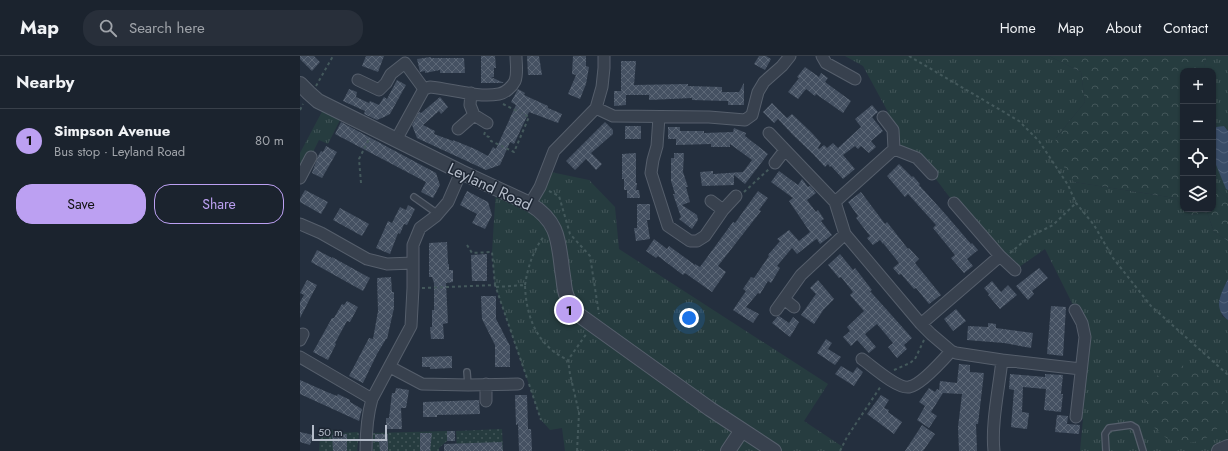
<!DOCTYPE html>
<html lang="en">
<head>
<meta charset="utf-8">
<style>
	:root { --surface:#1b232e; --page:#282f3a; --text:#f1f3f6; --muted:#a0a4aa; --line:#39404a; --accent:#bca0f2 }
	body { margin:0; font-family:Jost,sans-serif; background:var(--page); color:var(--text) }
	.controls { position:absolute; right:12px; top:12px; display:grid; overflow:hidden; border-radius:8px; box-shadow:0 1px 3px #0004 }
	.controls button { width:36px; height:36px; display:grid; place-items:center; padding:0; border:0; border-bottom:1px solid var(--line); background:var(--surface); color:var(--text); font:20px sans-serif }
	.scale { position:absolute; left:12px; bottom:10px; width:75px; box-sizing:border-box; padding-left:4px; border:2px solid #b4bcc9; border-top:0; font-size:11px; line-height:14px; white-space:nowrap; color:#b4bcc9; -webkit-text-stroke:3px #1d2633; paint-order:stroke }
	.you { position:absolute; left:389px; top:262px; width:14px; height:14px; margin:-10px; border:3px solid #fff; border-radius:50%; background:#1a73e8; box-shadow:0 0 0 6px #1a73e833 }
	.badge { display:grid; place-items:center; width:26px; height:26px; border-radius:50%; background:var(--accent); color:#111; font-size:13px; font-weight:700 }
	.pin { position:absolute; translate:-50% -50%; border:2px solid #fff; box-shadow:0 1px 4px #0006 }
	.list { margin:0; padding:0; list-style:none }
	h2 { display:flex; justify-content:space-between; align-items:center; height:52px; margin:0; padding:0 16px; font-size:17px }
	h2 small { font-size:13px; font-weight:400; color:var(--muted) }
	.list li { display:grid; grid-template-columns:26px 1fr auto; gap:12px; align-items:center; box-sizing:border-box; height:64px; padding:0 16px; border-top:1px solid var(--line) }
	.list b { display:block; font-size:15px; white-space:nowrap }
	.list p { margin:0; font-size:13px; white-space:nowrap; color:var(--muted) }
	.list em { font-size:13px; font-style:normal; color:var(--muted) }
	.actions { display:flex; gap:8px; padding:12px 16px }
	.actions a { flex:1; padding:9px 0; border:1px solid var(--accent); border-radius:16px; text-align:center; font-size:14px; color:var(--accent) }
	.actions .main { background:var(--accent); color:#111 }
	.icon { flex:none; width:22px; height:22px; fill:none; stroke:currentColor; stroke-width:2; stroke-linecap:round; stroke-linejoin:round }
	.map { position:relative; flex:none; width:928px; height:395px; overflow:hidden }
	header { display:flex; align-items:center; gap:24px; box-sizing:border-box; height:56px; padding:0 20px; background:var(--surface); border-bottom:1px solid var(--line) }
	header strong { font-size:19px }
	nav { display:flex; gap:22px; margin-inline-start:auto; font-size:14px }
	.search { width:280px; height:36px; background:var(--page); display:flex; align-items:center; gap:10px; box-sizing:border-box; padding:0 14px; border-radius:16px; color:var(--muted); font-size:15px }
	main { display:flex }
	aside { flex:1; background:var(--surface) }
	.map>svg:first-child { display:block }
	.grass { fill:url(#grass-tufts) }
	.forest { fill:url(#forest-crowns) }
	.garden { fill:url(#garden-dots) }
	.water { fill:url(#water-waves) }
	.building { fill:url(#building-cross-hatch) }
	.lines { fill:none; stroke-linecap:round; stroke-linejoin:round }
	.service-casing { stroke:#565f6c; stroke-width:8 }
	.minor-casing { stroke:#565f6c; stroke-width:13 }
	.tertiary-casing { stroke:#565f6c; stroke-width:16 }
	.path { stroke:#44595c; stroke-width:2; stroke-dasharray:3 3; stroke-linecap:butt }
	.service { stroke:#38414e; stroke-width:5.5 }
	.minor { stroke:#38414e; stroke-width:11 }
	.tertiary { stroke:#38414e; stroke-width:14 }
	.labels { text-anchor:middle; stroke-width:3; stroke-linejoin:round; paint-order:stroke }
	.street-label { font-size:16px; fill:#b4bcc9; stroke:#1d2633 }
</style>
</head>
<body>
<header>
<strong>Map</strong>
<div class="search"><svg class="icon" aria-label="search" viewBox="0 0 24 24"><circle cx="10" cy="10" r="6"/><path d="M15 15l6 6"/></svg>Search here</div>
<nav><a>Home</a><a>Map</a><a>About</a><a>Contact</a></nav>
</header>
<main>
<aside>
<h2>Nearby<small></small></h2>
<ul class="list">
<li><span class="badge">1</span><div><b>Simpson Avenue</b><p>Bus stop · Leyland Road</p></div><em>80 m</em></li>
</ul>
<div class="actions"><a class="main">Save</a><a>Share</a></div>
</aside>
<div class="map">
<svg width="928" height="395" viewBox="0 0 928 395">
	<defs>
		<pattern id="grass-tufts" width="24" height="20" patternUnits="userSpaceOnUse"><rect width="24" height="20" fill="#263c3f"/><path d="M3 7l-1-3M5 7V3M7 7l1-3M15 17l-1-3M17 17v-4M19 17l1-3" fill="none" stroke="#435659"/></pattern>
		<pattern id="forest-crowns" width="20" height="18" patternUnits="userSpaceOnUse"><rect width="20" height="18" fill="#263c3f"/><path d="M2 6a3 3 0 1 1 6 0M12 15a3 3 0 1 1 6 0" fill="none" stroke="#435659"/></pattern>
		<pattern id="garden-dots" width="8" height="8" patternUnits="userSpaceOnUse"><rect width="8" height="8" fill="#263c3f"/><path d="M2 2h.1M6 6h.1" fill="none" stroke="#435659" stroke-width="1.8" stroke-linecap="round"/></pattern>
		<pattern id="water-waves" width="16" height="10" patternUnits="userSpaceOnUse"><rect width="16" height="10" fill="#394c67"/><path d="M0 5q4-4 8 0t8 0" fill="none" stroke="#53647b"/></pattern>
		<pattern id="building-cross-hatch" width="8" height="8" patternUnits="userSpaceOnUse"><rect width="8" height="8" fill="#455162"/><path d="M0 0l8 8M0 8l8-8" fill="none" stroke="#5d6877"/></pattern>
	</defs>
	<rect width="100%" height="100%" fill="#242f3e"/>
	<!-- grass -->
	<path class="grass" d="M545 0H749L781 16 785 46 756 82 774 126 875 142 883 151V153H885L891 159 907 156 914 176 928 185V223L920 241 922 260 928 264V391L919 395H780L783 363 776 361 782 267 745 193 715 214 654 147 632 118 594 93 583 61 588 56 563 10Z
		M907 0H928V75L924 70 926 133 928 134V143L913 130V15H903Z
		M26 48 43 58 28 88 19 84 0 122V97Z
		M246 115 289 124 315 151 319 193 528 328 504 365 543 391 540 395H265L262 372 250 374 241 364 195 229 192 196 196 132 230 148Z"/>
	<!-- forest -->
	<path class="forest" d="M749 0H907L903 15H883V151L875 142 774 126 754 96 756 82 785 46 781 16Z
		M913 130 928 143V185L914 176 907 156 891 159 885 153H913Z
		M880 308 922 332C926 348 926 362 915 375 909 381 902 385 894 386 857 394 830 349 856 321 863 314 872 311 880 308Z"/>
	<!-- garden -->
	<path class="garden" d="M27 372 40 377 58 376 59 378 57 395H19L20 381Z
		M202 373 203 395H157L156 375Z
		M147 375V385L139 392V395H73V377Z"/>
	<!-- water -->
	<path class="water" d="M924 70 928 75V134L926 133 914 104 916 71Z
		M928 223V264C912 252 921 238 928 223Z"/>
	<!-- building -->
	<path class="building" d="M0 0H14L20 6 12 15 0 3Z
		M66 0H84L78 16 62 10Z
		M181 0H195L196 12H194V21H191L204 27H181Z
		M227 0H239L242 19H228Z
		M273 0H286V10L289 11 286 28 280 43 268 38 276 19 272 18Z
		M459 0H466L471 3 465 14 454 8Z
		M131 1V2H164L165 17H140V14L125 17V15L120 16 117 3Z
		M321 5H336L334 29 388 28V30L422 31V36H439L444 27V49H428V45L392 44V42L349 44V39H326V49L314 50V35H321Z
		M505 11 519 21 521 17 528 22 525 26 551 45 543 57 516 38 515 40 506 33 498 43 488 36 499 22 497 21Z
		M97 24 106 29 90 58 84 61 77 64 64 58 65 55 43 45 49 33 57 36 56 41 69 47 70 45 79 49 84 41 87 43Z
		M218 33 225 37 224 39 248 50V52L262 58 258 67 229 56 214 88 210 86 200 109 186 114 117 82 112 69 119 56 121 57 140 41 148 51 141 58 139 55 123 69 135 75 134 78 153 85V84L175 93 188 100 193 91 196 93 216 49 211 46Z
		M472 47 487 62 492 58 511 76 521 87 518 92 519 93 524 89 527 92 533 87 538 92 561 71 555 63 572 49 578 56 572 61 583 75 571 85 576 91 569 97 561 90 558 93 555 90 543 99 555 113 543 123 531 110 530 111 528 108 525 111 513 98 493 79 478 63 474 67 463 56Z
		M41 66 136 117 140 129 133 142 121 136 126 126 35 78Z
		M305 66 313 74V78L291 97 302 108 296 114 286 103 275 114 266 105Z
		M325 70H341V83H325Z
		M368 71H380V75H404V77L433 76 434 72 446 77 445 80 468 98 445 128 434 119V129L402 130 400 116 413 115V118L443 116 452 104 430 88V91H411V88L376 89V83H368Z
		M26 90 37 96 22 122 12 117 18 100 21 95 23 96Z
		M336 97V127H337L336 134H339L340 142H327V134H324V123H322V98Z
		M374 97H384L383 116 388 131H386L390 146 382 149 397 159 398 164 392 173 379 163 381 161 373 138H375L371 125V102H374Z
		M599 108 612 121 613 120 620 128 619 129 647 160 671 188 672 187 678 194 667 203 673 210 664 217 651 202 655 199 633 172 636 169 608 138 605 141 587 120Z
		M479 115 498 129 502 123 508 131 510 130 512 132 516 137 507 144 516 156 518 154 524 163 521 165 532 179 520 188 517 183 515 184 497 198 492 192 477 210 480 212 471 227 468 225 460 238 458 237 446 251 459 258 453 267 433 254 446 235 443 233 451 221 454 222 469 200 468 199 480 185 477 183 489 174 499 185 510 176 489 145 493 142 471 126Z
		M5 134 28 146 21 158 0 146V143Z
		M167 135 188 146 192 159 185 173 172 167 177 158 160 149Z
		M458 135 468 142 459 154 461 155 418 210 426 216 412 236 385 217 383 219 358 200 356 202 346 195 354 183 367 193 369 190 395 209V208L400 211 433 166 435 167Z
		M561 136 585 168 587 166 608 193 609 192 619 203 615 207 641 239 629 248 616 232 614 233 601 218 599 219 593 212 599 207 583 187V188L580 184 573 189 567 182 570 180 556 162 558 160 548 146Z
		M337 148H350V164H347L350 183 336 185 334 172H337Z
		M108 149 115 153 107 169 104 168 100 178 98 177 90 198 76 192 88 165 92 167 100 151 106 154Z
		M40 152 69 168 62 180 33 164Z
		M147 186 148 208H149V214H153V226L146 227 148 267 143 268 144 283H131L130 271H132V254H134V227L132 221H129V187Z
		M17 194 32 202V201L70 222 63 235 11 206Z
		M187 198V225H172L171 199Z
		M540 198 553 214 555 212 572 234 570 235 612 282 604 289 607 293 597 302 588 291 593 287 577 268 565 278 576 291 569 297 557 284 551 290 543 281 550 275 547 271 564 255 550 239 553 236 541 221 539 222 528 209Z
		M739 212 748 222 732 235 734 238 728 244 716 230Z
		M91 221 92 236H94V252L87 283H86L77 298 63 327 49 320 69 282 73 283 78 255 77 222Z
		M7 224 17 229 0 262V246L4 239 0 237Z
		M518 224 534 243 524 253 514 268 501 259 516 238 510 232Z
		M692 225 701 236 708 229 717 239 700 253 688 239 689 238 684 232Z
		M181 240H196V263L210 290V311H195V289L182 263Z
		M47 245 58 251 50 266 47 265 35 287 36 288 28 304 13 296 32 262H34L42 248 44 249Z
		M751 250 766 251 763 300 747 298Z
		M656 253 666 265 653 275 644 263Z
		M479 260 489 267 493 261 499 266 490 281 472 267 477 261Z
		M688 267 696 268V272L733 277 731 292 704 287 667 284 668 270 688 271Z
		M526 283 532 287 528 293 541 301 535 309 517 297Z
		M152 300V312L130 313V311H122V301Z
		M659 308 670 309V316L684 317 678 368H676L677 395H659L658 371 662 338 643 337 631 356 637 360 629 372 617 364 625 350 619 346 629 332 635 336 637 333 639 334 640 325 657 327Z
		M541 310 553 317 557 311 563 316 554 330 535 318Z
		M710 318 745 321V318L763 319 761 338H763L761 356 744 354 746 333 723 331 722 356 729 357 727 373 711 371 714 334 709 333Z
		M0 324 27 336 37 340 38 338 50 344V346L62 353 59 365 0 338Z
		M96 332 109 334 106 352H101L102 373H86V362H89L92 337H95Z
		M215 339H227L228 373H231L232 395H219L218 368 216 369Z
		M581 339 589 344 584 352 589 354 588 356 602 366 594 378 567 358Z
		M179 344 180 358 137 359V361H123V346Z
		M757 359 768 360 767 368 780 369 779 378 755 376Z
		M622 369 635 378 623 395H605Z
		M147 375H155V385H147Z
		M0 376 13 379 10 389 0 386Z
		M120 377H132L130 395H120Z
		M47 378V395H33L32 379Z
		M75 378H88V395H80L79 386H75Z
		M202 386 203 395H144V388Z"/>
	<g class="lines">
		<defs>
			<path id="service" d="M114 141 138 158
				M167 316 168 329
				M806 395 805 378 809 372 831 369 836 372 843 395"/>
			<path id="minor" d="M522 0 526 7 555 23
				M58 24 79 34 86 27 91 18 105 7 124 33
				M296 52 313 60 409 61 445 64 452 59 458 36 464 26 482 10 490 0
				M174 59 187 67
				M359 61 357 90 353 104 351 117 368 170 390 185H397L405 180 423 154 436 140
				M158 73 174 59 170 49 171 37
				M469 77 535 146 545 178 621 268 631 278 651 295 656 297 702 304
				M96 84 124 33 130 31C152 33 177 42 199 38 205 37 212 31 215 25 218 17 216 8 216 0
				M594 93 617 102 632 118
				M475 107 485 94
				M0 122 11 101
				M411 145 423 154
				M535 146 594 93 593 74 583 61
				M230 148 240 131 254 95 296 52 302 31 304 12V0
				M0 168 21 177 67 203 87 208 113 207
				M700 200 715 214
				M484 243 494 251
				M476 254 501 219 545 178
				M775 254 782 267 785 281 776 361
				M621 268 700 200 654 147
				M0 284 3 278
				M0 301 72 343
				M562 303C572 310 597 333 609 331 621 329 643 304 651 295
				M90 311 122 328 168 329 218 328
				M186 328V345
				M66 395C66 377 67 360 72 343L111 270 113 232V189L120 172 136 160 148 146 161 116
				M694 395C691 368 699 332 702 304L781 313"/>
			<path id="tertiary" d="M0 28 9 37 18 45 161 116 230 148C261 167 258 188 263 220 264 226 264 232 266 238 268 246 274 252 279 259L410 353 474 395
				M428 395 442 374
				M919 395 928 391"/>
		</defs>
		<!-- service casing -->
		<use href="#service" class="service-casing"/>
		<!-- minor casing -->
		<use href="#minor" class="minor-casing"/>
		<!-- tertiary casing -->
		<use href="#tertiary" class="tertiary-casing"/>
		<!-- path -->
		<path class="path" d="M609 0 719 65 739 85 768 129 776 147 794 169 813 202 851 250 928 319
			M16 30 33 0
			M203 48 217 55
			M0 54 3 48
			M185 76 184 79 189 81 191 85 214 96 229 61 222 57
			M61 127 59 103 69 83
			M249 135 259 140 270 178 290 200 299 258
			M444 136 469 113
			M167 189 172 197 192 196 195 229
			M710 197 729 181 753 169 776 147
			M225 229C228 210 233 195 244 180
			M196 231 225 229C226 261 237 290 268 304
			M122 232 195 229 227 322
			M594 314 610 307 615 303 624 284
			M229 328 241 364
			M277 395 279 357 270 318 268 304 287 277
			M540 395 547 381 581 330"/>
		<!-- service -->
		<use href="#service" class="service"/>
		<!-- minor -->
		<use href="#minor" class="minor"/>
		<!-- tertiary -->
		<use href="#tertiary" class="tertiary"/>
	</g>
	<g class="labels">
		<!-- street labels -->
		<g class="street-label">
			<text transform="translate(190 130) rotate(25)" y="6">Leyland Road</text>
		</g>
	</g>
</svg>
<div class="controls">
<button>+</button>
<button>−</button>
<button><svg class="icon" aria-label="locate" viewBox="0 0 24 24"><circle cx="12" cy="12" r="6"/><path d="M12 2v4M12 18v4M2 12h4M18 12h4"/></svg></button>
<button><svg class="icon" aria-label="layers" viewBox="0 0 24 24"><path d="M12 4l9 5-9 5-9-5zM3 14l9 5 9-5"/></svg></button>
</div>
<div class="scale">50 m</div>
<div class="you"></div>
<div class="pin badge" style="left:269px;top:254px">1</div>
</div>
</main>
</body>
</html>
